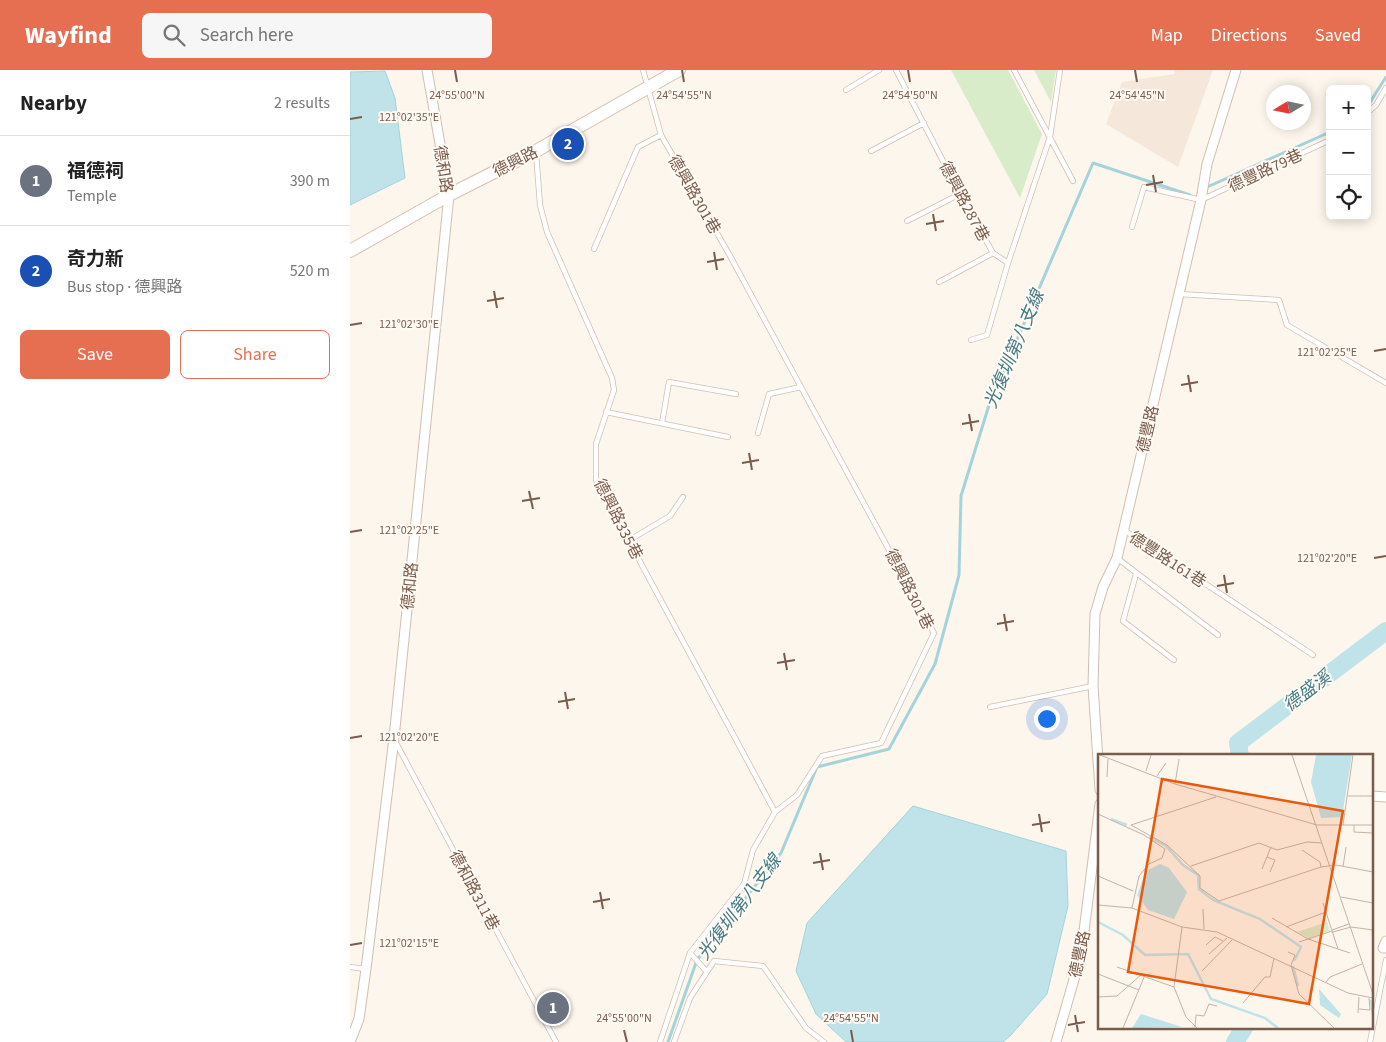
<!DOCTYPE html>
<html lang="en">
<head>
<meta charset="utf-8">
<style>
	:root { --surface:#fff; --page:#f6f6f6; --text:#222; --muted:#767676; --line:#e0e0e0; --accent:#e76f51 }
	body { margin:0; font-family:"Source Sans 3","Noto Sans TC",sans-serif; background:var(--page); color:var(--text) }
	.controls { position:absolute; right:15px; top:15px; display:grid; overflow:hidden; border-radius:8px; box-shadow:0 2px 12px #0003 }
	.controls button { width:45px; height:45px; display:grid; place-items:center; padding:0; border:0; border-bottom:1px solid var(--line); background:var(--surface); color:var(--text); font:25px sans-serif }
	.compass { position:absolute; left:916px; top:15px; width:45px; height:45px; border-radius:50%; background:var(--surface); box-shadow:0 2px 12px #0003; rotate:260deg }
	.you { position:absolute; left:696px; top:648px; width:18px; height:18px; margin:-12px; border:4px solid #fff; border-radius:50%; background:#1a73e8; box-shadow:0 0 0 8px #1a73e833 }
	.badge { display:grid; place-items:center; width:32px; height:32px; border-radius:50%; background:var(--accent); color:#fff; font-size:16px; font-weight:700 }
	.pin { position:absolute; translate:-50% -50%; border:2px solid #fff; box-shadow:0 1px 5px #0006 }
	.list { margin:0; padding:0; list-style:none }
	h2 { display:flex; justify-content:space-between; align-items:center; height:65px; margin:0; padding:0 20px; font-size:21px }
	h2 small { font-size:16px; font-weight:400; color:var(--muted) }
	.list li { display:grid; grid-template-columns:32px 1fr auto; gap:15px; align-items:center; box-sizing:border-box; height:90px; padding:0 20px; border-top:1px solid var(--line) }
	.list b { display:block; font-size:19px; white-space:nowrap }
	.list p { margin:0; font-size:16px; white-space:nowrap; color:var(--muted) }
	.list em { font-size:16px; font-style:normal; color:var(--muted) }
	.actions { display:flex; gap:10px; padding:15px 20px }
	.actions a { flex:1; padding:11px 0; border:1px solid var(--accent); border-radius:8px; text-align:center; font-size:18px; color:var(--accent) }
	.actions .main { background:var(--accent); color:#fff }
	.icon { flex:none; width:28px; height:28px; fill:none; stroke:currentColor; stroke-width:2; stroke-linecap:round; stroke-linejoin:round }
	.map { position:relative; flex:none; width:1036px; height:972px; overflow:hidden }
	header { display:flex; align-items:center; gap:30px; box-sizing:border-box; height:70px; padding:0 25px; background:var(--accent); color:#fff }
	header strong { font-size:24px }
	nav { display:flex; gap:28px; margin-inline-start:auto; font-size:18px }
	.search { width:350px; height:45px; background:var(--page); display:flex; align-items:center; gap:12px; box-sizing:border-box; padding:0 18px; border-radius:8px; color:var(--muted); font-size:19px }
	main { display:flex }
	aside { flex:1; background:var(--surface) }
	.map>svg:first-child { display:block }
	.residential { fill:#f5e8da }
	.green { fill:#d8ecc9 }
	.water { fill:#bfe3e8; stroke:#a5d3da }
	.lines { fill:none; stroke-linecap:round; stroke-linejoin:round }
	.stream { stroke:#a5d3da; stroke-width:3 }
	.river { stroke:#bfe3e8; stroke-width:18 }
	.building { fill:#f3d5c3; stroke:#e6bba3 }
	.service-casing { stroke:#d1beb0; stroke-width:6 }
	.minor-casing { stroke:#d1beb0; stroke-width:11 }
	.secondary-casing { stroke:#d6c0b0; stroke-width:14 }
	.service { stroke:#fff; stroke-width:4.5 }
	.minor { stroke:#fff; stroke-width:9 }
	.secondary { stroke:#fff; stroke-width:12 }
	.ticks { fill:none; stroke:#7a5c4d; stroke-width:2 }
	.labels { text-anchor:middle; stroke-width:4; stroke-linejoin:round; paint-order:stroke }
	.street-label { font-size:16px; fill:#7a5c4d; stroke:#fffaf3 }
	.water-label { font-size:18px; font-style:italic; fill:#437c86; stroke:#fffaf3 }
	.inset-river { fill:none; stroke:#bfe3e8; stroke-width:2.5 }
	.inset-road { fill:none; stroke:#c5b3a7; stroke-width:1 }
	.view { fill:#e8590c; fill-opacity:0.15; stroke:#e8590c; stroke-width:2.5 }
	.inset-edge { fill:none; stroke:#7a5c4d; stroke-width:2.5 }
	.ticks-label { font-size:12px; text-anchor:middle; fill:#7a5c4d; stroke:#fffaf3; stroke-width:4; stroke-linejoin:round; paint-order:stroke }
</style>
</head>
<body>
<header>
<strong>Wayfind</strong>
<div class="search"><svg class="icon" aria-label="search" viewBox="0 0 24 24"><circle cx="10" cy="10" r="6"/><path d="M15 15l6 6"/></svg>Search here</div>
<nav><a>Map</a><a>Directions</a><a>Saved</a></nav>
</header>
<main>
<aside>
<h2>Nearby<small>2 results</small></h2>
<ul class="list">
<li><span class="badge" style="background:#6b7280">1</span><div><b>福德祠</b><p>Temple</p></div><em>390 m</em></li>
<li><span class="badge" style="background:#1a4fb4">2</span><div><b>奇力新</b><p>Bus stop · 德興路</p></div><em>520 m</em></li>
</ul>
<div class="actions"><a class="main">Save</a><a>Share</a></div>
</aside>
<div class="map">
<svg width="1036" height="972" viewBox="0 0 1036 972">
	<rect width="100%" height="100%" fill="#fdf6ec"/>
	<!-- residential -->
	<path class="residential" d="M825 0H863L828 97 756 54 772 12 824 4Z"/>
	<!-- green -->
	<path class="green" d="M601 0H658L692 64 670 128Z
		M684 0H706L701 32Z"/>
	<!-- water -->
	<path class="water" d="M35 1 45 28 55 108 0 135V2Z
		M563 736 716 781 718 836 697 924 661 965 653 972H498L495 971 466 944 446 901 457 853Z"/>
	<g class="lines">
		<!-- stream -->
		<path class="stream" d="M1017 37 1036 7
			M855 118 980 62
			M318 972 347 890 431 783 467 697 539 679 585 594 609 505 611 426 639 335 743 93 840 125"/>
		<!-- river -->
		<path class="river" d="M890 686 888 673 1036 561
			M885 972 894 958"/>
	</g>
	<!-- building -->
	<path class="building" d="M199 931 210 937 206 945 195 938Z"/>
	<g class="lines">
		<defs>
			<path id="service" d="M293 0 311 65 379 184 584 563 531 673 472 686 447 725 425 742 403 780 394 814 340 883 310 972
				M546 0 610 124 643 183 658 193
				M664 0 723 111
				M496 20 529 0
				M1017 43 1026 35 1036 18
				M521 81 574 53
				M186 82 190 135 197 162 262 308 264 320 246 374V410L425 742
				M557 151 610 124
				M782 157 794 117 851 130 980 70
				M244 179 288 77 311 65
				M589 212 643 183
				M829 224 929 230 937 255 1036 313
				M621 270 637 265 658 193 700 67 710 0
				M256 342 378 367
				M312 353 319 312 386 324
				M408 363 419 324 451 317
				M774 460 963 585
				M278 471 320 446 333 427
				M767 488 868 565
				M786 504 773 551 824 590
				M640 637 743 616
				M45 671 206 972
				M340 883 357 902
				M0 897 16 899
				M324 972 340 928 364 891 413 896 456 958 474 972
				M1020 972 1036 890"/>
			<path id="minor" d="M750 720 743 616 745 544 753 517 767 488 851 130 857 94 886 0
				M1022 726 1036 727
				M1036 871 1033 878H1036
				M0 972 9 949 16 899 44 668 99 125 77 0
				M706 972 731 885 750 734"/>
			<path id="secondary" d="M0 181 99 125 186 81 329 0"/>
		</defs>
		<!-- service casing -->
		<use href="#service" class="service-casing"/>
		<!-- minor casing -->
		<use href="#minor" class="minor-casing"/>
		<!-- secondary casing -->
		<use href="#secondary" class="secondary-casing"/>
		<!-- service -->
		<use href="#service" class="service"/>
		<!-- minor -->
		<use href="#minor" class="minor"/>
		<!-- secondary -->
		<use href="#secondary" class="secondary"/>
	</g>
	<!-- ticks -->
	<path class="ticks" d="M105 0 107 12M332 0 334 12M558 0 560 12M785 0 787 12M0 49 12 47M803 105 806 122M796 115 813 112M583 144 586 161M576 154 594 151M364 182 367 200M357 192 374 189M144 221 147 238M137 231 154 228M0 255 12 253M1024 281 1036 279M838 305 841 322M831 315 848 312M619 344 622 361M612 354 629 351M399 383 402 400M392 393 409 390M179 421 183 439M172 431 190 428M0 462 12 460M1024 488 1036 486M874 505 877 523M867 516 884 513M654 544 657 561M647 554 664 551M434 583 437 600M427 593 445 590M215 622 218 639M208 632 225 629M0 668 12 666M689 744 692 762M682 755 700 752M470 783 473 800M463 793 480 790M250 822 253 839M243 832 260 829M0 875 12 873M725 945 728 962M718 955 735 952M274 960 277 972M501 960 503 972"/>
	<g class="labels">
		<!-- street labels -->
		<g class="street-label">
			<text transform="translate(165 91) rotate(-27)" y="6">德興路</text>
			<text transform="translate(94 99) rotate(81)" y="6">德和路</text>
			<text transform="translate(915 100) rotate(-25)" y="6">德豐路79巷</text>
			<text transform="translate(345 124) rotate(60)" y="6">德興路301巷</text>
			<text transform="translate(615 131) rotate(62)" y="6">德興路287巷</text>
			<text transform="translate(797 359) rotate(-77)" y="6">德豐路</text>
			<text transform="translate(269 449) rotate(63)" y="6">德興路335巷</text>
			<text transform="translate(818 489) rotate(33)" y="6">德豐路161巷</text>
			<text transform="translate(59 516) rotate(-84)" y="6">德和路</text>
			<text transform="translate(560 519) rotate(63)" y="6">德興路301巷</text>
			<text transform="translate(125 820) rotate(62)" y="6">德和路311巷</text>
			<text transform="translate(729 884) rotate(-78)" y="6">德豐路</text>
		</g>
		<!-- water labels -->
		<g class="water-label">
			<text transform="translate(664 279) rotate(-67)" y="6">光復圳第八支線</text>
			<text transform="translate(957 621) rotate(-37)" y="6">德盛溪</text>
			<text transform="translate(389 837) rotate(-53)" y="6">光復圳第八支線</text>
		</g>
	</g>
	<!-- overview -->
	<g transform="translate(748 684)">
		<rect width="275" height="275" fill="#fdf6ec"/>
		<path d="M229 168 232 177 211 184 199 178Z" fill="#d8ecc9"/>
		<path d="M218 1H254L244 63 223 64 213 28ZM62 110 71 114 89 138 76 165 50 156 39 141 48 117ZM221 235 243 260 241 264 222 251ZM43 260 84 273 34 274Z" fill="#bfe3e8"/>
		<path class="inset-river" d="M13 65 29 71M51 83 68 92 85 111 100 121 101 135 115 146 162 165 203 193 196 207M0 168 25 181 47 201 90 200 113 245 167 264 180 274M195 212 200 232M273 246 275 261"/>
		<path class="inset-road" d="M2 1 77 30 219 71H275M194 1 275 240M48 17 53 1M59 22 68 9M9 23 10 5M77 30 81 5M250 42H275M0 60 46 81 67 95 64 104 51 110 41 122 34 154M33 71 69 91 102 122V134L121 147 223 113 238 111 275 118M33 71 118 43M245 71 255 1M256 71V78L275 79M204 96 222 108 223 113M169 103 177 106 172 118M93 112 161 89 179 96 209 88 224 89M245 113 248 93M164 115 173 93M0 122 35 137M243 143 275 149M225 149 240 195M0 151 34 154 84 173 119 178 250 239 275 244M105 155 106 175M174 164 210 185 252 199M84 173 76 233 88 263 99 274M188 173 228 158M234 176 251 170M235 178 253 173 275 176M201 188 234 177M108 191 117 183 125 187M190 198 197 201 193 211 201 240 236 274M111 200 129 184M19 213 76 233M104 217 134 186M0 220 41 236M228 228 232 223 264 210M0 243 19 242 44 220M145 249 167 223H172L176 204M261 255 272 256 271 244M260 259 261 243M97 273 98 261 106 262 111 250 119 252M25 274 47 221"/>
		<path class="view" d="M64 25 245 57 211 250 30 218Z"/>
		<rect width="275" height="275" class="inset-edge"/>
	</g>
	<g class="ticks-label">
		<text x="107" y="29">24°55'00"N</text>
		<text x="334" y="29">24°54'55"N</text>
		<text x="560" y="29">24°54'50"N</text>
		<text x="787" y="29">24°54'45"N</text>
		<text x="59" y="51">121°02'35"E</text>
		<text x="59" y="258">121°02'30"E</text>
		<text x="977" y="286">121°02'25"E</text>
		<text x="59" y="464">121°02'25"E</text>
		<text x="977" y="492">121°02'20"E</text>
		<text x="59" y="671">121°02'20"E</text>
		<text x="59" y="877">121°02'15"E</text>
		<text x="274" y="952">24°55'00"N</text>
		<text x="501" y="952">24°54'55"N</text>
	</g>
</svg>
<div class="controls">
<button>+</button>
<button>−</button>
<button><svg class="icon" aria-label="locate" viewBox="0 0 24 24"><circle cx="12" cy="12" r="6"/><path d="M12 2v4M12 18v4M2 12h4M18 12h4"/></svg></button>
</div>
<svg class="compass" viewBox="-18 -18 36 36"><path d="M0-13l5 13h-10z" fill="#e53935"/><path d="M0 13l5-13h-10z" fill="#767676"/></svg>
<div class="you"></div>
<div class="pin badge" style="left:203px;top:938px;background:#6b7280">1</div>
<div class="pin badge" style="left:218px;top:74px;background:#1a4fb4">2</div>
</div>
</main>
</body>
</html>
